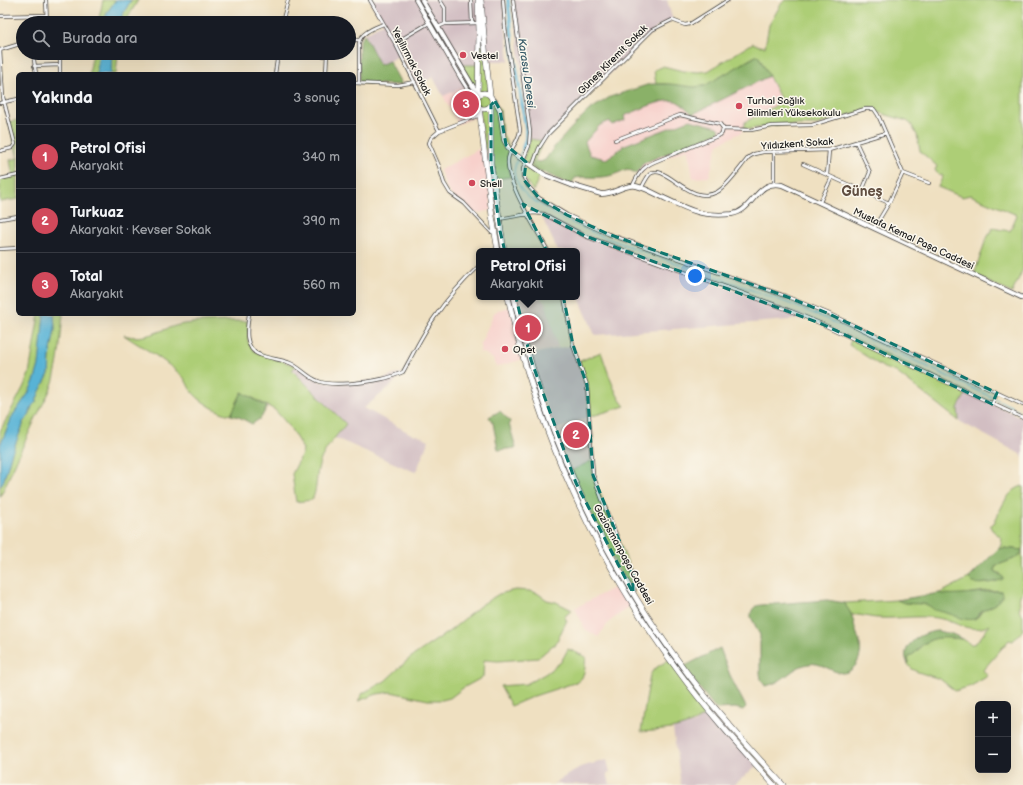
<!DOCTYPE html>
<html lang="tr">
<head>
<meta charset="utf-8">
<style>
	:root { --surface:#171b24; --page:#20242c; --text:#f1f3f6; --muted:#9ea1a6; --line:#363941; --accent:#d1495b }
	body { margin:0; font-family:"Balsamiq Sans",sans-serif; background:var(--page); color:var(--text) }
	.controls { position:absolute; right:12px; bottom:12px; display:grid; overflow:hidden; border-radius:6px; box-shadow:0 4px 16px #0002 }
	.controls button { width:36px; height:36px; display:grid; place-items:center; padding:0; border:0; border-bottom:1px solid var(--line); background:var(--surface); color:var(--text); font:20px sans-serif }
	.you { position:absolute; left:695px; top:276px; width:14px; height:14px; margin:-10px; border:3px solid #fff; border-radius:50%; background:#1a73e8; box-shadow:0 0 0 6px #1a73e833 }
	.badge { display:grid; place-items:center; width:26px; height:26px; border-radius:50%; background:var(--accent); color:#fff; font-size:13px; font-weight:700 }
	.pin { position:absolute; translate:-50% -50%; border:2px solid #fff; box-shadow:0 1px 4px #0006 }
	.popup { position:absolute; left:476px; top:248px; width:104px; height:52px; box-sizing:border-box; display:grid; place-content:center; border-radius:6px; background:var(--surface); filter:drop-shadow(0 1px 3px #0005); font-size:13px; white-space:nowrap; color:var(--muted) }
	.popup b { font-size:15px; color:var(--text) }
	.popup::after { content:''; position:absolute; left:50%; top:100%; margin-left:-8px; border:8px solid transparent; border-top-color:var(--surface) }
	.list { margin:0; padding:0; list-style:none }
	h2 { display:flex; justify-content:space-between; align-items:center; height:52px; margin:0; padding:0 16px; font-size:17px }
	h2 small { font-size:13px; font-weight:400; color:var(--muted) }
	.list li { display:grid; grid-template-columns:26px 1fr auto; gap:12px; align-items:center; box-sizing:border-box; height:64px; padding:0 16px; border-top:1px solid var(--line) }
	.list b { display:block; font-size:15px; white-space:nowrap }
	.list p { margin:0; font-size:13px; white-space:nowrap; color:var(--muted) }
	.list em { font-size:13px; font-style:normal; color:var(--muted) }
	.icon { flex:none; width:22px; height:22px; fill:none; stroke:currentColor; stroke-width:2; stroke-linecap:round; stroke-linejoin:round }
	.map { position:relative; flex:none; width:1023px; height:785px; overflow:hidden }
	.search { position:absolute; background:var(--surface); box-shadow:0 4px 16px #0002; left:16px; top:16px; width:340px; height:44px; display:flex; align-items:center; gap:10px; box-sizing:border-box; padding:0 14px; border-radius:22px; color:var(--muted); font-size:15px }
	.panel { position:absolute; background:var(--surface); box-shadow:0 4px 16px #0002; left:16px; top:72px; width:340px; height:244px; border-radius:6px }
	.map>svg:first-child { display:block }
	.built { fill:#f7d0cb }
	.industrial { fill:#d2bec2 }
	.green { fill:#adce76; stroke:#647549 }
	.forest { fill:#8ab167; stroke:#536642 }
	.water { fill:#58b3d6; stroke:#3a6879 }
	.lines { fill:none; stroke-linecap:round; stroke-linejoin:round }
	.stream { stroke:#58b3d6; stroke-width:1 }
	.canal { stroke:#58b3d6; stroke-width:3.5 }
	.street-casing { stroke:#3c3935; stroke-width:4 }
	.secondary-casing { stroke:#3c3935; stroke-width:5.5 }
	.primary-casing { stroke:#3c3935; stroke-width:5.5 }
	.highway-casing { stroke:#3c3935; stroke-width:6 }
	.street { stroke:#fff; stroke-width:2.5 }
	.secondary { stroke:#fff; stroke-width:4 }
	.primary { stroke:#fff; stroke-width:4 }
	.highway { stroke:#fff; stroke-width:5 }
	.marked { fill:#0f766e; fill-opacity:0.2; stroke:#0f766e; stroke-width:3; stroke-dasharray:8 5; stroke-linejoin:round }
	.poi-dot { fill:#d1495b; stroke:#fbf7ec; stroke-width:1.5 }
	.labels { text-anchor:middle; stroke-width:3; stroke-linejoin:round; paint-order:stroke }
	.poi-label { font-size:10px; fill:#1c1c1c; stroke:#fbf7ec; text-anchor:start }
	.street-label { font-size:10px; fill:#1c1c1c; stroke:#fbf7ec }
	.water-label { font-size:11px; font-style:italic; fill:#345866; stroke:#fbf7ec }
	.district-label { font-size:14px; font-weight:bold; fill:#604e41; stroke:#fbf7ec }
</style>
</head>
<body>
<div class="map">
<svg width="1023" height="785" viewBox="0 0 1023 785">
	<rect width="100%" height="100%" fill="#fbf7ec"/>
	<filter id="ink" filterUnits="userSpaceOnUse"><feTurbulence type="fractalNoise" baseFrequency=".025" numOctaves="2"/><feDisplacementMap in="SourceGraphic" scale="8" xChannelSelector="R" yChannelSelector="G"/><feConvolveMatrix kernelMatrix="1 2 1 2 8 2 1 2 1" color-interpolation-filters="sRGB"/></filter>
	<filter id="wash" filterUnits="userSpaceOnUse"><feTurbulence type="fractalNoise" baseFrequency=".012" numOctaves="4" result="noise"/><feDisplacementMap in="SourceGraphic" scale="16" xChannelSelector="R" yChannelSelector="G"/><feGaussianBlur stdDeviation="0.9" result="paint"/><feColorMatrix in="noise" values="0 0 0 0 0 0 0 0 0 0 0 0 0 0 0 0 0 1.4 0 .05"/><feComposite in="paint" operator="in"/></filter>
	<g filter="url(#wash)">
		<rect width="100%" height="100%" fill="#efe0c1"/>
		<!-- built -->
		<path class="built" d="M758 55 782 102 745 122 742 132 718 144 709 177 693 178 688 149 654 162 639 174 627 169 615 175 607 176 580 177 575 178 571 185 534 161 540 162 545 160 555 146 574 125 588 111 610 97 650 84H670Z
			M466 86 479 107 480 115 458 124 443 96Z
			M485 148 492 210 474 214 464 203 452 196 447 189 440 170 479 149Z
			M514 297H541L542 300 546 303 558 348 529 355Z
			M510 307 524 359 496 367 493 359 484 353H480L481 343 494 313 498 310Z
			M589 417 591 461 571 471 554 430Z
			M621 584 633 604 609 622 598 637 585 629 575 608Z"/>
		<!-- industrial -->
		<path class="industrial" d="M370 0H503L509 61H486L476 102 466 86 443 96 433 77 417 86 401 55 380 65 364 34 383 23Z
			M513 0H667L673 20 657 27 543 141 530 139Z
			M540 213 585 236 804 316 803 319 595 335 577 293V251H558Z
			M573 345 587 385 589 417 554 430 529 355Z
			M296 366 321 382 350 383 382 379 403 372 391 386 364 408 413 435H417L429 440 418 467 415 472 335 438 346 424 292 369Z
			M967 392 1023 418V459L1022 455 959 421 958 408Z
			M709 712 757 766 734 785H681L673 729 694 723Z
			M607 760 610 772 607 773 610 784 620 785 553 784 580 767Z"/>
		<!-- green -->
		<path class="green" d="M103 0H116L108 11 103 23H98Z
			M131 0H138L125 23H118Z
			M785 0H1023V269L1012 293 974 275 985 242 993 227 997 229 1010 231 1017 215 970 195 962 197 938 187 943 176 937 173 935 170 937 166 920 151 917 135 911 124 907 121 877 112 872 108 815 125H777L743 130 745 122 782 102 758 55C742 62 714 85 699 87 684 89 670 82 656 84L654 70 662 67 663 66 683 71 699 72 708 71 753 43 759 46 765 47 769 25 781 4Z
			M479 43H484L490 95 492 101 500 110 502 133 510 151 508 155 510 177 493 179 491 150H485L479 107 476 102 478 95 460 65H478Z
			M93 53H99L97 74H89Z
			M112 53H118L116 74H111Z
			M18 120V199L0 202V179L13 176 10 160 18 158 9 122Z
			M530 139 543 141 532 167 541 173 533 191 523 176 526 163 523 160Z
			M39 314H44V321L39 365 35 379 28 394 13 415 0 445V431L23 388 29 374Z
			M54 314H63C61 334 60 355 55 375 52 391 41 406 34 422 22 447 12 472 0 497V487L4 480 11 455 23 425V422L29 416 32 406 36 402 39 393 49 374 50 356 55 329Z
			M248 321V342L254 351 296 366 292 370 346 424C335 438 321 452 318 469 316 480 317 490 312 500L296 502 292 474 302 454 303 449 289 426 275 410 242 392 231 415C218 413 197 400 190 389 188 386 187 382 184 378 179 372 171 367 165 362 152 352 138 345 124 335 146 342 163 327 184 324 205 321 227 321 248 321Z
			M852 338 967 392 958 408 959 421 896 372 884 368 849 345Z
			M601 352C606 366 615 397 625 406L589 417 588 391 578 362Z
			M591 461 593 475 634 579 633 593 616 564 571 471Z
			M1023 486V544L1022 550 1004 548 998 549 1001 545 1002 538 992 530 990 526 994 523C1001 509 1007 490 1023 486Z
			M1022 552 1023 591C1016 599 1022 602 1019 610L1023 615V630L1013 641 1009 640 983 670 988 676 971 686 955 691 940 679 918 672 912 669 908 664 909 657 917 651 922 645 934 638 943 637 963 639 970 644H974L978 641 990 625C969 635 957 621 937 618 918 615 898 619 879 618 869 618 861 614 852 615L846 607 845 603 897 600 905 603 927 604 956 616 978 617 982 611 992 606 1000 599 1001 591C985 588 951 600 940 593L969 578C974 587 988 583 997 581L1001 574 995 571V567C1004 561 1016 561 1022 552Z
			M515 590 530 591 537 593 547 600 556 602 572 610 565 616V619L567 620 555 645H553L538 658 498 661 484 660 483 677 463 688 450 698 442 700H428L391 692 377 694 358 701 363 693 385 681 410 658 451 630 481 605 499 594Z
			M568 649 586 657C584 667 587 676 577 682L534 696 511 706 500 686 526 684 545 674 561 662Z
			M670 659 709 712C688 729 667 730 641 732L650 675 654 669Z"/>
		<!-- forest -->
		<path class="forest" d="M364 34 380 65 389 61 402 85 359 83V42Z
			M758 55 769 76 693 114C688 110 683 105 678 102 666 96 637 111 624 116L625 120 612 125 610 121 600 125 585 142 590 155 606 159 623 147 622 146 690 120 718 127 720 129 718 133 653 159 643 164 636 173 627 169C618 173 610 177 600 177 591 178 583 176 575 178L571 185 532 167 534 161 540 162 545 160 555 146 574 125 588 111 610 97 650 84H670L693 87 704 86Z
			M242 392 267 407 261 418 252 424 239 417 231 415Z
			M500 411 510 421 509 424 516 448 498 450 493 423 489 417Z
			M1004 548 1022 550V552C1016 561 1004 561 995 567V571L1003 577V579C998 582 979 585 973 583 971 581 970 580 969 578L998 549Z
			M998 591H1001L1003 597 992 606 982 611 975 619C965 621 959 617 950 614 944 612 939 611 934 610 927 601 916 605 906 603 903 603 900 601 897 600L940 593C948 597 986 591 998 591Z
			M827 600 845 603C846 608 849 609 851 614 853 618 854 623 855 628 859 641 864 650 857 663 854 668 849 673 842 673 830 672 821 661 808 664 791 667 784 683 765 686L761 679 760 673V635L751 617C751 610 753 606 761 605Z
			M938 631 952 634 963 639C948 638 935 635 922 645 919 647 918 650 916 652 911 656 907 656 908 664 898 645 922 632 938 631Z
			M720 648 731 678 746 707 743 710 735 708 716 709 683 667Z"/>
		<!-- water -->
		<path class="water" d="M116 0H131L118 23H103L108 11Z
			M99 53H112L111 74H97Z
			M44 314H54L55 329 50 356 49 374 39 393 36 402 32 406 29 416 23 422V425L11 455 4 480 0 487V445L13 415 28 394 35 379 39 365Z"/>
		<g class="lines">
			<!-- stream -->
			<path class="stream" d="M519 156 523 148
				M517 159 514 171 515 178 521 189 528 197 564 219 606 238 783 301 825 318 1023 412"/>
			<!-- canal -->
			<path class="canal" d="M508 0 513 47 526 129V138L523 148"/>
		</g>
	</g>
	<g filter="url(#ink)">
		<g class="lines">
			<defs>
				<path id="street" d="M46 0 47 23
					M370 0 395 43 439 131 480 115
					M440 0 445 8V24
					M471 0 472 23
					M503 0 505 27 520 130C519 143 508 149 508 161 506 183 537 230 548 251
					M513 0 530 132 529 146 523 160
					M0 16 46 15
					M282 23 288 0
					M438 27 445 24 478 23
					M349 40H359
					M395 43 429 23
					M0 50 23 43
					M33 53 36 74
					M60 53V74
					M300 53 327 56
					M34 66 60 65
					M275 74 278 53
					M326 74 327 53
					M354 83 398 85 415 82
					M359 83V43C361 32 374 28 383 24
					M0 103 18 99
					M723 129 751 130 772 126 812 125 865 109H874L878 115 903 173 889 203 874 228
					M439 131 431 138 429 143 439 166 444 183 450 193 464 203 491 232H494
					M615 140 680 115 720 124 723 128 722 133 720 135 654 162C643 167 638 174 633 185
					M856 142 870 172 862 191
					M0 151 12 148 15 144 3 97 0 50
					M774 151V184
					M526 162 523 169V176L528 186 539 198 567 215 608 234 785 296 827 313 1023 405
					M803 164 889 203
					M532 167 539 148 548 134 652 30 672 20 685 25 690 24 728 0
					M903 173 929 183
					M827 175 829 150
					M0 179 18 175
					M642 187C644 183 647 177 650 174 665 162 690 207 717 192 727 187 741 166 749 157L754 154 763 152 829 150 886 133
					M820 202 832 177
					M0 219 18 216
					M499 219 534 213 544 214 585 236 781 307 822 324 1023 418
					M0 249 18 248
					M564 297 573 345 587 385 593 475 606 510 633 575 635 582 634 593
					M249 314C247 327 243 349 260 355 270 359 280 359 290 363 300 367 307 377 318 381 331 387 368 382 382 379 389 378 396 375 403 372 413 354 422 335 434 318 447 299 462 282 479 266
					M992 404 997 393"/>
				<path id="secondary" d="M492 101H495L500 110 504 140 510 151 545 175 571 185 601 194C613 195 624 184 636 186 645 188 654 193 662 197 689 210 701 217 732 214 754 211 756 179 782 185L1023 298"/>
				<path id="primary" d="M416 0 461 78 476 102
					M422 0 478 95"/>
				<path id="highway" d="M478 0 479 31 478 95
					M481 0 486 59 490 95
					M476 101a8 8 0 1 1 16 0a8 8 0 1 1-16 0Z
					M491 105V164L504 251
					M479 107 492 216 498 251
					M508 297C537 431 597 562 679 672 708 712 741 748 774 785
					M514 297C543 430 603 561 685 670 715 710 749 748 783 785"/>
			</defs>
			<!-- street casing -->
			<use href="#street" class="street-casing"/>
			<!-- secondary casing -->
			<use href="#secondary" class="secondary-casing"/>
			<!-- primary casing -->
			<use href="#primary" class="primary-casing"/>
			<!-- highway casing -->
			<use href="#highway" class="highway-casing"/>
			<!-- street -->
			<use href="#street" class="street"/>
			<!-- secondary -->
			<use href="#secondary" class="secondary"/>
			<!-- primary -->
			<use href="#primary" class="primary"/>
			<!-- highway -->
			<use href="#highway" class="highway"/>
		</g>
	</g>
	<!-- marked area -->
	<path class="marked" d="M495 101 500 110 506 145 526 162 524 180 539 198 567 215 608 234 785 296 827 313 997 393 992 404 822 324 585 236 523 204 559 275 573 345 587 385 593 475 633 575V593L576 483 531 360 500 231 491 164V105Z"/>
	<!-- markers -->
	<g class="poi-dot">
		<circle cx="463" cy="55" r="4"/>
		<circle cx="739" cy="106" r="4"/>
		<circle cx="472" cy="183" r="4"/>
		<circle cx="505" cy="349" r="4"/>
	</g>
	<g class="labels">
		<!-- poi labels -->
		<g class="poi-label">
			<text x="471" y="59">Vestel</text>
			<text x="747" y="104">Turhal Sağlık<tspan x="747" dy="12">Bilimleri Yüksekokulu</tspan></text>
			<text x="480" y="187">Shell</text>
			<text x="513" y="353">Opet</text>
		</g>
		<!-- street labels -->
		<g class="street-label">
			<text transform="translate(612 59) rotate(-45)" y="4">Güneş Kiremit Sokak</text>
			<text transform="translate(412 61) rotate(63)" y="4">Yeşilırmak Sokak</text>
			<text transform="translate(797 143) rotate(-4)" y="4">Yıldızkent Sokak</text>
			<text transform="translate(914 238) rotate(25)" y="4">Mustafa Kemal Paşa Caddesi</text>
			<text transform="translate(624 554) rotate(61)" y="4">Gaziosmanpaşa Caddesi</text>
		</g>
		<!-- water labels -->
		<g class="water-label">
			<text transform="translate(527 73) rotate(82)" y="4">Karasu Deresi</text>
		</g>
		<!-- district labels -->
		<g class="district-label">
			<text x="862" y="196">Güneş</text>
		</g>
	</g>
</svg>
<div class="controls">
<button>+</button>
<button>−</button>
</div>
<div class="you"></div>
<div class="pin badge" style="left:528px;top:328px">1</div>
<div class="popup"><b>Petrol Ofisi</b>Akaryakıt</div>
<div class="pin badge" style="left:576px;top:435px">2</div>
<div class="pin badge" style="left:466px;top:104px">3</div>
<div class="search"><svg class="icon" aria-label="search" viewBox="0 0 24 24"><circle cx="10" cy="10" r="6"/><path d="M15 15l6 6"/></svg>Burada ara</div>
<section class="panel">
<h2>Yakında<small>3 sonuç</small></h2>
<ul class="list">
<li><span class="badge">1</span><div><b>Petrol Ofisi</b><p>Akaryakıt</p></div><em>340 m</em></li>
<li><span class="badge">2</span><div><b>Turkuaz</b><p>Akaryakıt · Kevser Sokak</p></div><em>390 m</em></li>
<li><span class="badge">3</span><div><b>Total</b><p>Akaryakıt</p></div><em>560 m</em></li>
</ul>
</section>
</div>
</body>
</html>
